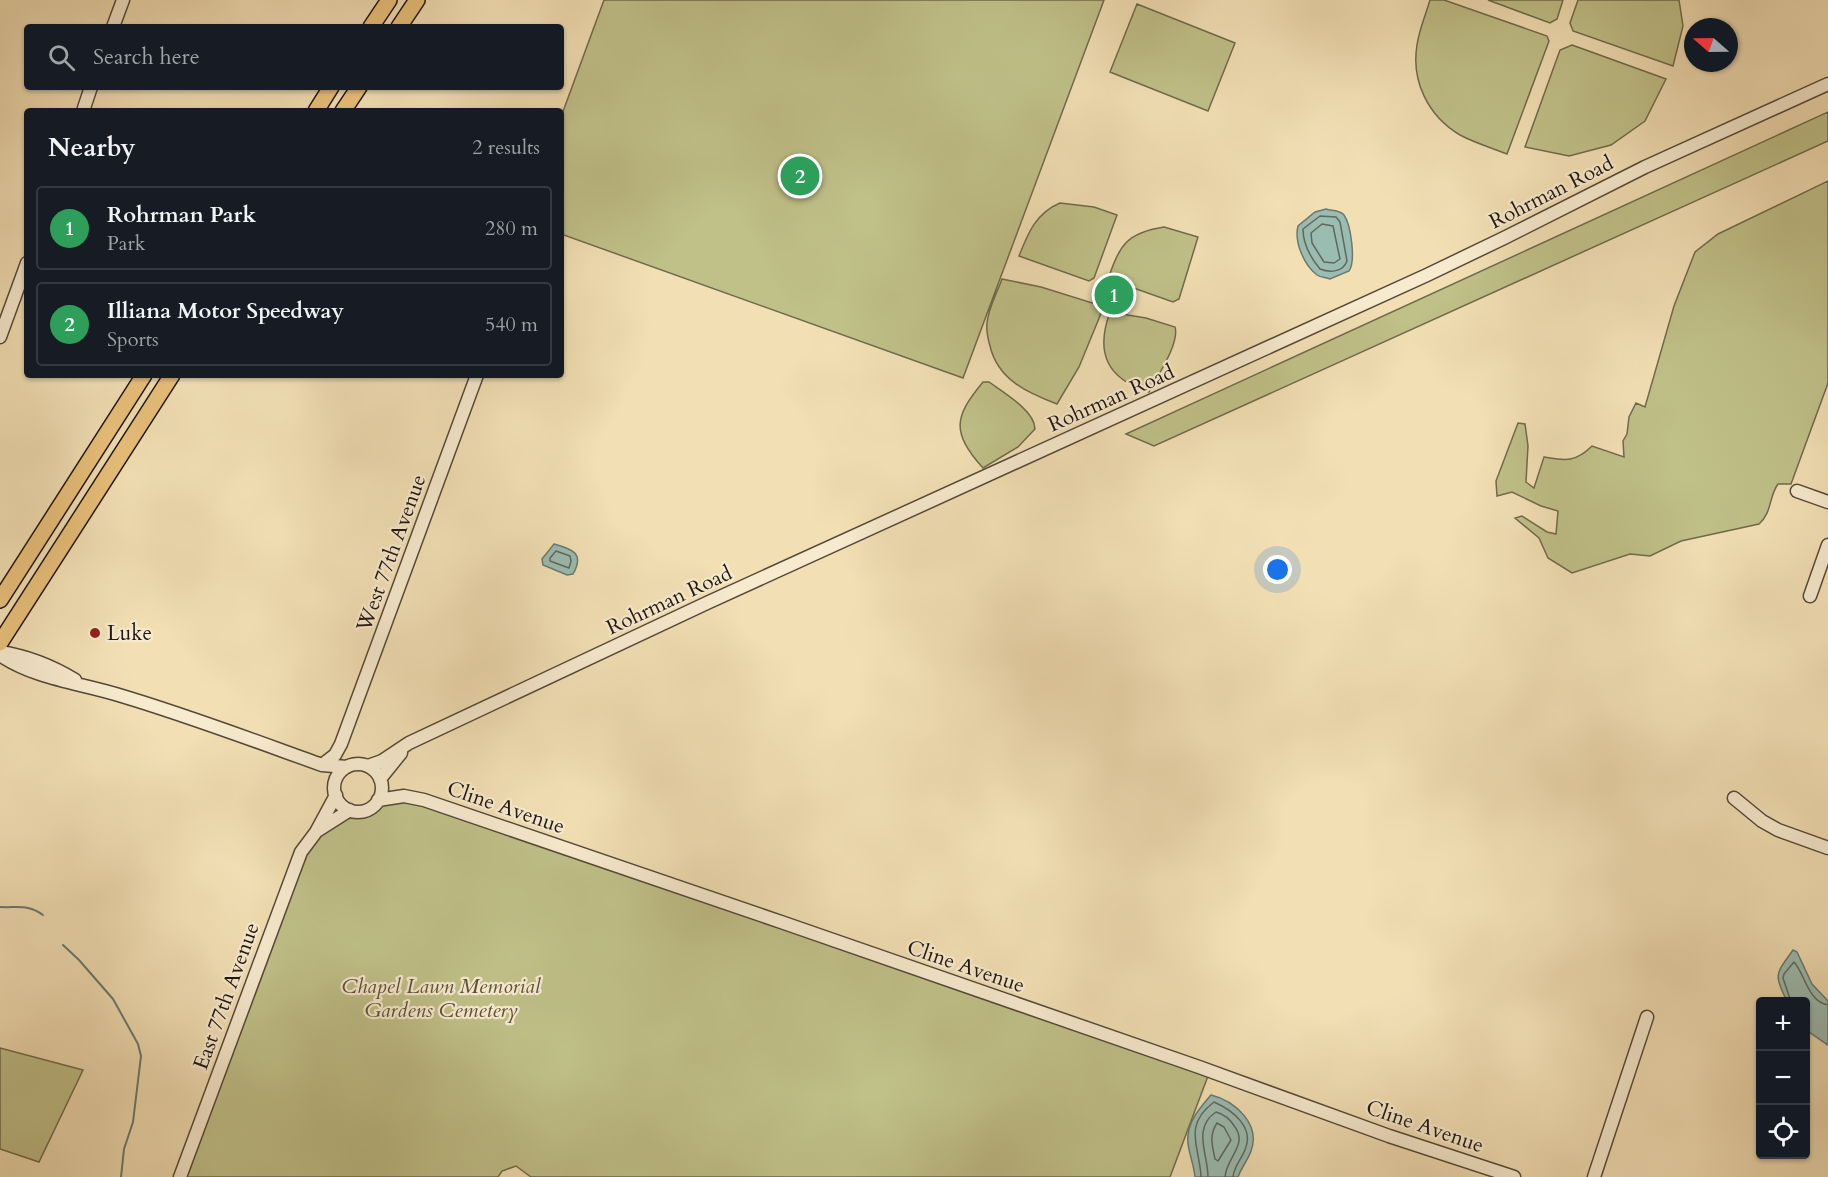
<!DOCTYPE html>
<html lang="en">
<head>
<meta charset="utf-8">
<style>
	:root { --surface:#171b24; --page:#20242c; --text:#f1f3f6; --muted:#9ea1a6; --line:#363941; --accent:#db2777 }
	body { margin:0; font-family:Cardo,serif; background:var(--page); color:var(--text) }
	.controls { position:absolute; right:18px; bottom:18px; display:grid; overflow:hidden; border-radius:6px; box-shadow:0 2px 4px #0004 }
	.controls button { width:54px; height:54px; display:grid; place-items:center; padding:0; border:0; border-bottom:2px solid var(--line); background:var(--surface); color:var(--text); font:30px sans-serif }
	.compass { position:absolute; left:1684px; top:18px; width:54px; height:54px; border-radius:50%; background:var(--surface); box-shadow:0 2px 4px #0004; rotate:290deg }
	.you { position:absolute; left:1278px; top:570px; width:21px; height:21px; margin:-15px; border:4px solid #fff; border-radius:50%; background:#1a73e8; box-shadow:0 0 0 9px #1a73e833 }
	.badge { display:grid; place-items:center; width:39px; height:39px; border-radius:50%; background:var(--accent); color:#fff; font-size:20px; font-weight:700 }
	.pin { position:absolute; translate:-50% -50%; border:3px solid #fff; box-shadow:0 2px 6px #0006 }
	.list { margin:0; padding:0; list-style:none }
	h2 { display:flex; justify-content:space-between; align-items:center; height:78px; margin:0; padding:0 24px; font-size:26px }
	h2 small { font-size:20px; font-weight:400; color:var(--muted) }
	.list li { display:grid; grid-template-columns:39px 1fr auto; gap:18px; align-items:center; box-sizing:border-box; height:84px; margin:0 12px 12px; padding:0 12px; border:2px solid var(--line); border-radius:6px }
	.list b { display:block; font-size:22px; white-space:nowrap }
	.list p { margin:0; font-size:20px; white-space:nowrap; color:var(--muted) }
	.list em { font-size:20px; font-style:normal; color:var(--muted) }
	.icon { flex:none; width:33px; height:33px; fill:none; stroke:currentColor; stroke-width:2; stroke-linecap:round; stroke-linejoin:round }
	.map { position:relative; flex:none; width:1828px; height:1177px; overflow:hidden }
	.search { position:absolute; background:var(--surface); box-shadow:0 2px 4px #0004; left:24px; top:24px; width:540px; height:66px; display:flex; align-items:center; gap:15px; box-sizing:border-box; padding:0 21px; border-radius:6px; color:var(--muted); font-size:22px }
	.panel { position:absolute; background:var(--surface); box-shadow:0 2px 4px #0004; left:24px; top:108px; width:540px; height:270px; border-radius:6px }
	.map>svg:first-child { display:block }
	.green { fill:#c0c089; stroke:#706a4c; stroke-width:1.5 }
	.water { fill:#9bbcb1; stroke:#6a7971; stroke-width:1.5 }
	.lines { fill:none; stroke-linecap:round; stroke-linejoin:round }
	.shore { stroke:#5e6860; stroke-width:1.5 }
	.stream { stroke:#6a7971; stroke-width:2 }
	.minor-casing { stroke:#554839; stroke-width:15 }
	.major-casing { stroke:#211510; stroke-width:18 }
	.minor { stroke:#f7eace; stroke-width:12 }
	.major { stroke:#e9c07a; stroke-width:15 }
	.poi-dot { fill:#8f2418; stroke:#f7eace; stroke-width:2 }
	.labels { text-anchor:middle; stroke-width:4.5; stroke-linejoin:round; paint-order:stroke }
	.street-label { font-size:21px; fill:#211510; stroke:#f7eace }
	.poi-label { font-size:21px; fill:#211510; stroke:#f7eace; text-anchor:start }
	.park-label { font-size:21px; font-style:italic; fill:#59513a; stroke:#f7eace }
</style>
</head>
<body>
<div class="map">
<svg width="1828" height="1177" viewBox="0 0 1828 1177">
	<rect width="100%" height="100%" fill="#f2dfb4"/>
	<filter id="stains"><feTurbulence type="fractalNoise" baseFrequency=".00333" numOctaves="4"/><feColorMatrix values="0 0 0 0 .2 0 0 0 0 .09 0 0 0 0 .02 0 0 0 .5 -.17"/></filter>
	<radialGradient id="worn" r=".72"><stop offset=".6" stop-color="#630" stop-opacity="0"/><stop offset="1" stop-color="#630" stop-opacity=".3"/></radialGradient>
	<!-- green -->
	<path class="green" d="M604 0H1104L963 378 561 234V117Z
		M1430 0H1444L1547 36 1549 41 1507 154C1492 148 1475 143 1460 135 1428 116 1411 81 1417 45 1419 30 1426 14 1430 0Z
		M1488 0H1563L1557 19 1550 23Z
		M1578 0H1679L1683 26 1673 66 1573 31 1570 23Z
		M1137 4 1235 43 1208 111 1110 72Z
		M1572 45 1666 79 1645 121 1611 145 1569 156 1525 147 1560 50Z
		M1828 112V141L1154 446 1126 434Z
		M1828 181V383L1791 484H1778C1769 496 1772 513 1759 524L1681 541 1650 556 1630 554 1572 573 1548 558 1539 538 1515 518 1522 516 1547 532 1556 534 1558 511 1541 506 1512 492 1497 496 1496 481 1518 423 1525 424 1528 446 1526 482 1534 488 1544 457C1566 461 1576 462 1592 446L1624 457 1623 441 1627 434 1629 417 1636 403 1645 407 1674 306 1695 252 1718 234Z
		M1060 203 1094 207 1117 215 1094 278 1089 281 1019 256C1028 233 1036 213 1060 203Z
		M1164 227 1198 237 1179 299 1173 302 1108 279C1120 245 1126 233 1164 227Z
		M1002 279 1041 287 1099 305 1102 311 1079 367 1057 404C1028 393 998 380 990 346 988 338 986 332 987 323 988 309 997 293 1002 279Z
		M1110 312 1146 318 1175 327C1180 343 1157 377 1149 392 1107 379 1095 353 1110 312Z
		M983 382H989C1003 392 1035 411 1035 429L1018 447 983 468C951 432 954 417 983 382Z
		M395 802 420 803 1208 1076 1170 1177H531L516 1166 502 1171 498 1177H184L306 853 322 833 339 821 364 814 379 805Z
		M0 1048 83 1070 39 1162 0 1149Z"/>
	<!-- water -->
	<path class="water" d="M1326 209C1332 211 1340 210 1344 215 1351 225 1356 261 1349 271L1330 279C1326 277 1321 278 1317 275 1304 265 1294 242 1298 226L1315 212Z
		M554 544C572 549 585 553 573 574L567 575 543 565 542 559Z
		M1793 950 1797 952 1812 984 1828 1001V1045L1806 1030V1002L1787 1001C1773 974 1776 974 1793 950Z
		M1211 1095C1235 1101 1261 1124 1251 1151 1248 1160 1241 1168 1238 1177H1195C1194 1165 1189 1154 1188 1143 1186 1123 1199 1109 1211 1095Z"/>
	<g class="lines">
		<!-- shore -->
		<path class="shore" d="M1320 216 1336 217 1340 222 1347 261C1343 272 1330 273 1320 269 1310 257 1303 245 1303 229Z
			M1322 224 1333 226 1340 259 1334 263 1324 262 1312 243 1311 233Z
			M556 551 570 556 571 561 569 568 550 561V558Z
			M1791 1002 1783 978 1784 974 1794 962C1805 974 1808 1002 1828 1005
			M1217 1123 1224 1127 1231 1140 1218 1161 1215 1159C1212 1145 1209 1135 1217 1123Z
			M1201 1177C1200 1147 1182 1126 1214 1102 1232 1110 1255 1127 1245 1150 1241 1160 1234 1166 1233 1177
			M1208 1177C1208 1154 1192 1128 1216 1112 1224 1114 1230 1119 1235 1127 1248 1145 1226 1158 1225 1177"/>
		<!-- stream -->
		<path class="stream" d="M0 907C17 908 29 904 43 915
			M63 945 79 960 113 999 138 1044 141 1056 133 1122 124 1149 121 1177"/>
		<defs>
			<path id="minor" d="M113 27 123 0
				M83 111 91 87
				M0 337 27 263
				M1797 491 1828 502
				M1810 596 1828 545
				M0 652C26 656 52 666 75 680
				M0 655C35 679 81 683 122 696 189 716 255 741 322 765L347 767
				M334 788a24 24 0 1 1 48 0a24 24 0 1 1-48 0Z
				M322 765 335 755 341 744 477 375
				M368 766 382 761 409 743 709 602 1427 275 1504 238 1645 167 1828 84
				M380 779 401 753
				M1734 798 1762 821 1778 830 1828 848
				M378 800 404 796 424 800 784 923 1199 1067 1389 1136 1514 1177
				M317 831 350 810
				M180 1177 295 868 301 852 316 832 336 795
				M1594 1177 1647 1017"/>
			<path id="major" d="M371 27 389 0
				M399 27 417 0
				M316 111 331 87
				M343 111 359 87
				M0 600 144 375
				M0 643 172 375"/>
		</defs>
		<!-- minor casing -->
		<use href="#minor" class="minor-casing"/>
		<!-- major casing -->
		<use href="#major" class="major-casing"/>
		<!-- minor -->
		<use href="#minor" class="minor"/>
		<!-- major -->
		<use href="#major" class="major"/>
	</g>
	<!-- markers -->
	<circle class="poi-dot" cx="95" cy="633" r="6"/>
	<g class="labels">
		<!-- street labels -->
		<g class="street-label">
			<text transform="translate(1551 192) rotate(-27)" y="7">Rohrman Road</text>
			<text transform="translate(1111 398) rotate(-24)" y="7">Rohrman Road</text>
			<text transform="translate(391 553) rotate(-70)" y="7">West 77th Avenue</text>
			<text transform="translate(669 600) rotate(-25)" y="7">Rohrman Road</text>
			<text transform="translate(506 807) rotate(19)" y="7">Cline Avenue</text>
			<text transform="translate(966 966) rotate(19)" y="7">Cline Avenue</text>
			<text transform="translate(226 996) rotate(-70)" y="7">East 77th Avenue</text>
			<text transform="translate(1425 1126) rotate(19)" y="7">Cline Avenue</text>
		</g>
		<!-- poi labels -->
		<g class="poi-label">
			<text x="107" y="640">Luke</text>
		</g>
		<!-- park labels -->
		<g class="park-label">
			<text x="441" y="993">Chapel Lawn Memorial<tspan x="441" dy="24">Gardens Cemetery</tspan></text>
		</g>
	</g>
	<rect width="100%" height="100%" filter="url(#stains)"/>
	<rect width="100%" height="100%" fill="url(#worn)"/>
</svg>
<div class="controls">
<button>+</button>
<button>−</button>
<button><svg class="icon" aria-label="locate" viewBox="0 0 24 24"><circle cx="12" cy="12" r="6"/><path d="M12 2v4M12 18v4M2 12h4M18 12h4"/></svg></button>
</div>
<svg class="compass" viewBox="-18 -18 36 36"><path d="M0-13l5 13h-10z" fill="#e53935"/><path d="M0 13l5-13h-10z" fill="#9ea1a6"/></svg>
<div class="you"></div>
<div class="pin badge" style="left:1114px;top:295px;background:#2e9e5b">1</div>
<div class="pin badge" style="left:800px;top:176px;background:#2e9e5b">2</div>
<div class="search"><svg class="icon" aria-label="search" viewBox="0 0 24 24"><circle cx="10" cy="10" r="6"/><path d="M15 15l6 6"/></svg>Search here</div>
<section class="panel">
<h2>Nearby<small>2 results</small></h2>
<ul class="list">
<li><span class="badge" style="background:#2e9e5b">1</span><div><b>Rohrman Park</b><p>Park</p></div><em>280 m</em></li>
<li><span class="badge" style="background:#2e9e5b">2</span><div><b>Illiana Motor Speedway</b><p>Sports</p></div><em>540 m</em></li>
</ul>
</section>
</div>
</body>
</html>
